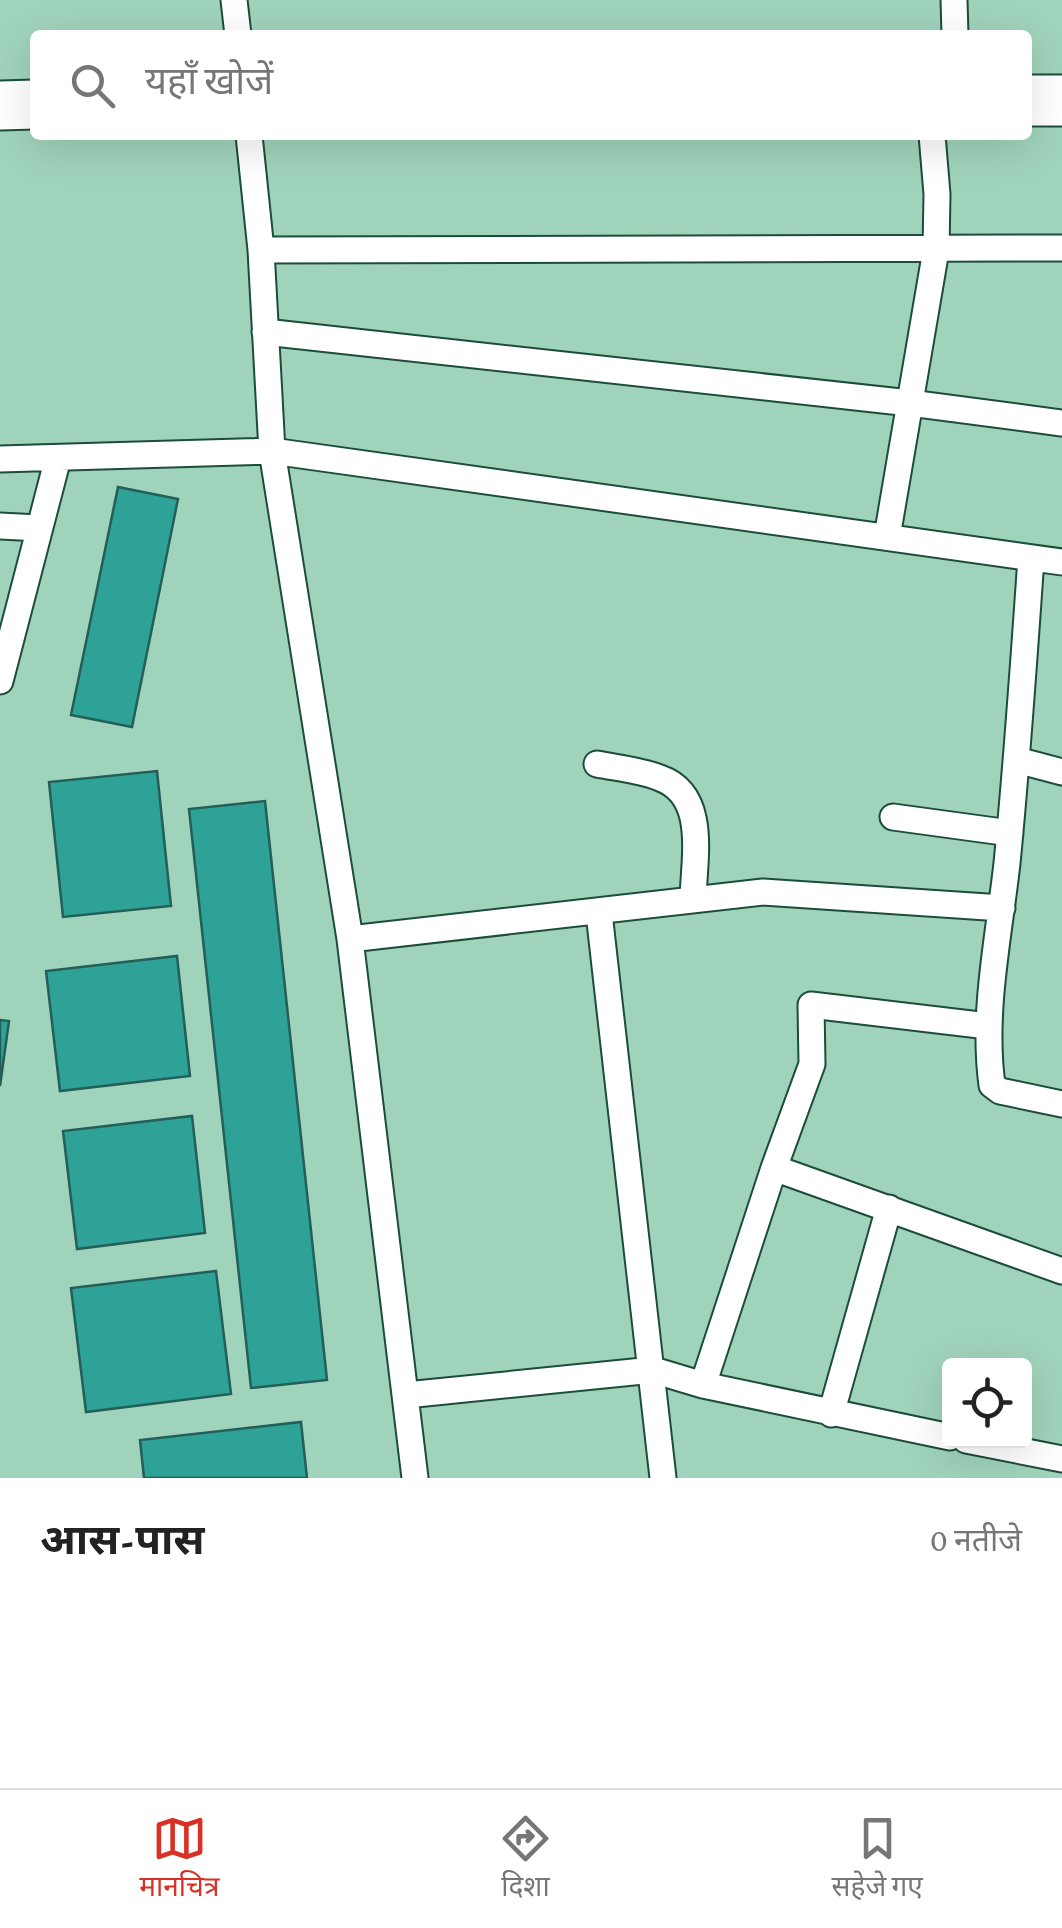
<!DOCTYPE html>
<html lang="hi">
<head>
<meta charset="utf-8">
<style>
	:root { --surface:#fff; --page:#f2f2f2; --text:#222; --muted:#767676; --line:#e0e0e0; --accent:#d93025 }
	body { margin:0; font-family:"Crimson Pro","Noto Sans Devanagari",serif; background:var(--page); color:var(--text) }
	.controls { position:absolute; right:30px; bottom:30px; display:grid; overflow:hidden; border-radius:10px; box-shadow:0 10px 40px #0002 }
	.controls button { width:90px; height:90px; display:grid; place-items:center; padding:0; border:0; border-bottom:2px solid var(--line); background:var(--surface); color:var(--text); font:50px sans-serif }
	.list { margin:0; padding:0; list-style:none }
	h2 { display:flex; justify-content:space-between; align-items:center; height:130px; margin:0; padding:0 40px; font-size:42px }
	h2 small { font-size:32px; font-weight:400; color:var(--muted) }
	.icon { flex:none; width:55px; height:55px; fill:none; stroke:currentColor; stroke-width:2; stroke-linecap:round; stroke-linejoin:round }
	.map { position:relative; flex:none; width:1062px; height:1478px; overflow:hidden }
	.search { position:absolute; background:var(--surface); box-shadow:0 10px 40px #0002; left:30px; right:30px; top:30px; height:110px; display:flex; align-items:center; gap:25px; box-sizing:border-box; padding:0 35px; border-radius:10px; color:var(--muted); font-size:38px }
	.sheet { height:310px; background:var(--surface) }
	nav { display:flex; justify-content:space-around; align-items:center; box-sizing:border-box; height:140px; border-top:2px solid var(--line); background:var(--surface); font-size:28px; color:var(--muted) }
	nav a { display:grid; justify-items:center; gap:5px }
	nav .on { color:var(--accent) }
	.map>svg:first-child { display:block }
	.building { fill:#2ea297; stroke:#245e58; stroke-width:2.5 }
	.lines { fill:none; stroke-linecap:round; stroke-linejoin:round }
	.street-casing { stroke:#1c4c3a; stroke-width:29 }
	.street { stroke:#fff; stroke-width:25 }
</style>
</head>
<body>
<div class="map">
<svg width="1062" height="1478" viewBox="0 0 1062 1478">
	<rect width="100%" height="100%" fill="#a0d3bc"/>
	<!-- building -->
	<path class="building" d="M118 487 178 499 132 727 71 715Z
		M157 771 171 906 63 917 49 782Z
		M265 801 327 1380 251 1388 189 809Z
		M177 956 190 1076 60 1091 46 971Z
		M0 1020 9 1021 0 1086Z
		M192 1116 205 1233 77 1249 63 1131Z
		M216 1271 231 1394 86 1412 71 1288Z
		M301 1422 307 1478H144L140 1440Z"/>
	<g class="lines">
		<defs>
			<path id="street" d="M234 0 238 35
				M954 0 955 35
				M1027 88H1062
				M0 94 35 93
				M1027 113H1062
				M0 117 35 116
				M249 135 261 250 272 451 350 939 415 1478
				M261 250 1062 248
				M265 332 910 403 1062 423
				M0 459 272 451 1062 562
				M0 526 39 528
				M887 537 936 250 937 194 932 135
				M1031 558C1024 660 1017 762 1007 863 999 936 982 1012 992 1085L1000 1091 1062 1104
				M0 681 58 458
				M1017 760 1062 772
				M597 764C617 768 640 770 660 778 708 795 694 858 693 899
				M893 817 1010 833
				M599 913 663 1478
				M350 939 763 892 1002 908
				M774 1168 1062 1271
				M703 1385 774 1168 812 1064 811 1005 988 1026
				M406 1395 653 1370 703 1385 950 1437
				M831 1414 889 1208
				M966 1440 1062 1459"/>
		</defs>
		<!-- street casing -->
		<use href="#street" class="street-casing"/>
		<!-- street -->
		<use href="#street" class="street"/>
	</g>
</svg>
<div class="controls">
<button><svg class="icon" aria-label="locate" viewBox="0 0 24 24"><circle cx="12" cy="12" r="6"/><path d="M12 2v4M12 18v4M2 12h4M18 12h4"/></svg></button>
</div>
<div class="search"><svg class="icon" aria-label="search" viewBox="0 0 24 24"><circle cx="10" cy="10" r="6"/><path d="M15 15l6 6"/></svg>यहाँ खोजें</div>
</div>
<section class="sheet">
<h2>आस-पास<small>0 नतीजे</small></h2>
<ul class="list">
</ul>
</section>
<nav>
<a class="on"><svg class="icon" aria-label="map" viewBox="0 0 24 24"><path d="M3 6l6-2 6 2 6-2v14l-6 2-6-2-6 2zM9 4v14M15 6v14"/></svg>मानचित्र</a>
<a><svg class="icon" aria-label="directions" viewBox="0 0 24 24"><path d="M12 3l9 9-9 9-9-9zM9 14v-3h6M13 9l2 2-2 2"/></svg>दिशा</a>
<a><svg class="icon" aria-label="saved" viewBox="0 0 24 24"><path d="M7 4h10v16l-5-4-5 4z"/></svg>सहेजे गए</a>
</nav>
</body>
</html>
